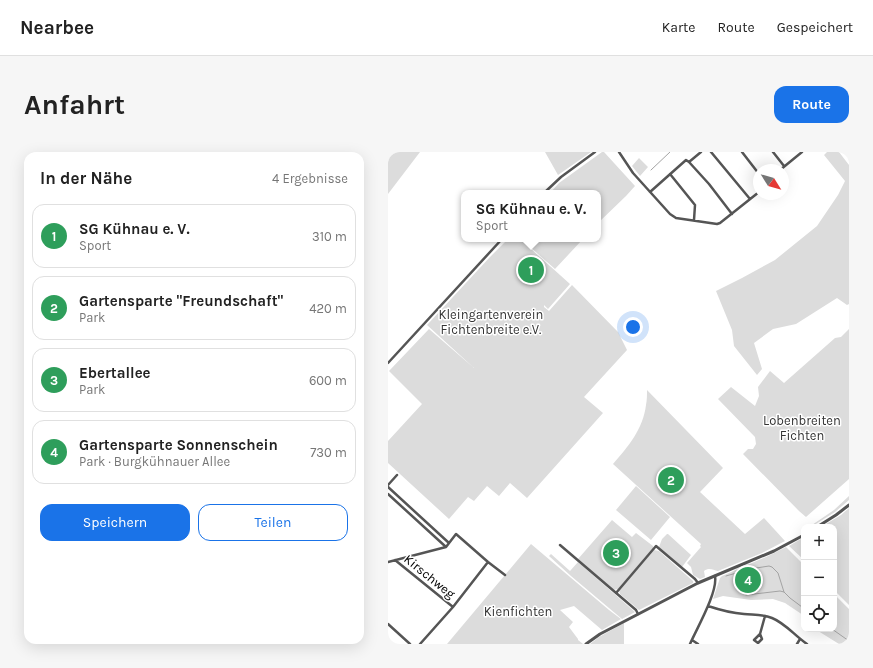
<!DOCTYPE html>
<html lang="de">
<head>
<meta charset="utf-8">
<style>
	:root { --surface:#fff; --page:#f6f6f6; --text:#222; --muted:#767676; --line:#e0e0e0; --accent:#1a73e8 }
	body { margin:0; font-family:Karla,sans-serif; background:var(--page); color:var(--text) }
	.controls { position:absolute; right:12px; bottom:12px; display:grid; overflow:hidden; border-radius:8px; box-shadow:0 4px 16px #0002 }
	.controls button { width:36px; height:36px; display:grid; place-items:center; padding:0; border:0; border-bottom:1px solid var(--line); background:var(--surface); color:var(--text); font:20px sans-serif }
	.compass { position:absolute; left:365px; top:12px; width:36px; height:36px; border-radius:50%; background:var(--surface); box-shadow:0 4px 16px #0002; rotate:127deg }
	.you { position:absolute; left:245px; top:175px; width:14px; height:14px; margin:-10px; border:3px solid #fff; border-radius:50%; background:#1a73e8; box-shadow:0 0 0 6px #1a73e833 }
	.badge { display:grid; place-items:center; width:26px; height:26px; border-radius:50%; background:var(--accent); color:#fff; font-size:13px; font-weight:700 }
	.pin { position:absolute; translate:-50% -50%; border:2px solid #fff; box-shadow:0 1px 4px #0006 }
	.popup { position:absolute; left:73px; top:38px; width:140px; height:52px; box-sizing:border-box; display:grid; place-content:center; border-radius:8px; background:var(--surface); filter:drop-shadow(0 1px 3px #0005); font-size:13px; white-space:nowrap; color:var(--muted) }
	.popup b { font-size:15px; color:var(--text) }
	.popup::after { content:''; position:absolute; left:50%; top:100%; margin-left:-8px; border:8px solid transparent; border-top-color:var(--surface) }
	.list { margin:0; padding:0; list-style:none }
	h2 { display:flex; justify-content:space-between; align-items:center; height:52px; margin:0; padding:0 16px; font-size:17px }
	h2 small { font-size:13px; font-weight:400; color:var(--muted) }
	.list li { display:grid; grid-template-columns:26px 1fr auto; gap:12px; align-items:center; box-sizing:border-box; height:64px; margin:0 8px 8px; padding:0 8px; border:1px solid var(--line); border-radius:12px }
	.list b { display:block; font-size:15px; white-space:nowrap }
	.list p { margin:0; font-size:13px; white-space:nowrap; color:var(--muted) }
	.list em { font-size:13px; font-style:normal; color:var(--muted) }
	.actions { display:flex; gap:8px; padding:12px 16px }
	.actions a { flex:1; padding:9px 0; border:1px solid var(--accent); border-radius:12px; text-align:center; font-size:14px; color:var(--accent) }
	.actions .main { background:var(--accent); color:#fff }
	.icon { flex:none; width:22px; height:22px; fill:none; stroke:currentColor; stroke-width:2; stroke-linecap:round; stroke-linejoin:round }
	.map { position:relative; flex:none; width:461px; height:492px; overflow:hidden; border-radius:12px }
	header { display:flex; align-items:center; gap:24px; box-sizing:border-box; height:56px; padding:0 20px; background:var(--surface); border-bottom:1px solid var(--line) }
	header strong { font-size:19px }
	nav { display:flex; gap:22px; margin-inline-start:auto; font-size:14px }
	.intro { display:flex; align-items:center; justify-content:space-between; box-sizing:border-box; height:96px; padding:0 24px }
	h1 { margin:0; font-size:28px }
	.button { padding:10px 18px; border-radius:12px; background:var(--accent); color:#fff; font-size:14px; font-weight:700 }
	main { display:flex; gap:24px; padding:0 24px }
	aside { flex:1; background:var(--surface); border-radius:12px; box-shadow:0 4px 16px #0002 }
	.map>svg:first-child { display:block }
	.green { fill:#dcdcdc }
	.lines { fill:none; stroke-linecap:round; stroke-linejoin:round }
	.stream { stroke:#a3a3a3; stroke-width:1 }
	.minor { stroke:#555; stroke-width:2.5 }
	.tertiary { stroke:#555; stroke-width:3 }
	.labels { text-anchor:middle; stroke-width:3; stroke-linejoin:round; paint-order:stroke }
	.park-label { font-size:13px; fill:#333; stroke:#fff }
	.street-label { font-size:13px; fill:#000; stroke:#fff }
</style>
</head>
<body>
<header>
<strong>Nearbee</strong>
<nav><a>Karte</a><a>Route</a><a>Gespeichert</a></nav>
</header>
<div class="intro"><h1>Anfahrt</h1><a class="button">Route</a></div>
<main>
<aside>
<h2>In der Nähe<small>4 Ergebnisse</small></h2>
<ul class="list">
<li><span class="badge" style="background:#2e9e5b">1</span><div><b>SG Kühnau e. V.</b><p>Sport</p></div><em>310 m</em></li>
<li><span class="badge" style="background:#2e9e5b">2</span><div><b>Gartensparte &quot;Freundschaft&quot;</b><p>Park</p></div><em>420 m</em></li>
<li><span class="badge" style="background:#2e9e5b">3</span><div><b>Ebertallee</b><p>Park</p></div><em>600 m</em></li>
<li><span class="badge" style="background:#2e9e5b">4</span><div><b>Gartensparte Sonnenschein</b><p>Park · Burgkühnauer Allee</p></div><em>730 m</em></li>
</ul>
<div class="actions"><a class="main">Speichern</a><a>Teilen</a></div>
</aside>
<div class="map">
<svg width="461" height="492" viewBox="0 0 461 492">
	<rect width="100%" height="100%" fill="#fff"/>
	<!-- green -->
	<path class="green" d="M0 0H32L0 42Z
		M157 0H203L170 23Z
		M214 0H216L247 34 238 44 210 71V41H162L171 31Z
		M439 0H451L461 13V152L459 153 449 146 408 172 385 177 366 191 374 217 369 223 346 194 344 178 328 139 354 126 387 108 429 74 450 43 457 29 436 3Z
		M251 6 260 15 252 24 244 14Z
		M120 87H132L182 132 160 157 156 153V155L161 159 184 133 230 180 239 198 196 245 215 261 139 346 122 331 111 344 99 334 86 349 80 345 61 367 0 311V289L34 252 1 219 41 177 86 216 39 173 102 105Z
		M133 87H195L167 117Z
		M461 177V327L418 365 411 359 355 302 360 297H365L368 292 367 285 330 247 343 235 367 254 371 244 370 235 382 219 396 231 447 186 453 185Z
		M259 238 335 316 312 340 357 382 376 366 397 389 374 401 330 419C325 418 321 415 316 419L317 425 312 427 305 423 303 415 299 411 313 395 312 394 313 392 225 312C240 295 255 277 258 253 259 248 259 243 259 238Z
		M248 334 282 365 263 388 228 358Z
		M461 344V348L447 360 423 375H421L446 358Z
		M461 356V453L446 438V375H433L453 363Z
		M224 368 244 385 248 381 265 394V396L230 437 225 438 190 407Z
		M279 382H280L303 403 294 415 271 395 274 387Z
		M416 385V408L401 394Z
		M143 392 221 458 233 467 214 478 186 454 172 458 185 470 181 475 190 487V488L195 492H59Z
		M398 395 416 413V466L415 463 397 451 385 447 363 448 335 444 325 447 332 426 334 424 378 405Z
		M266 398 271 399 305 429V431L251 458 232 442 231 438Z
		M163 402 182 419 190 410 247 460 234 467 183 424 161 404Z
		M446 442 461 457V492H451L427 477H446Z
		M236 471V492H202L211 485Z"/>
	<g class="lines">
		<!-- stream -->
		<path class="stream" d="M263 18 282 0
			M338 424 362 417 381 414 384 415 390 421 396 440
			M358 443 392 439 396 440 402 446 414 455
			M444 477 461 489"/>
		<!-- minor -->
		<path class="minor" d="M231 0 245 21 282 62 288 66 329 72 332 71 371 40
			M323 0 362 47
			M354 0 371 22
			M385 0 396 14
			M301 10 321 32 344 62
			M392 18 414 0
			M282 22 307 53 306 68
			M262 40 298 8 301 10 313 0
			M156 41 173 25 207 0
			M0 211 114 87
			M0 333 9 323
			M0 335 61 391
			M0 342 58 395
			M172 393 248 458 250 462
			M7 408 65 455
			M0 410 58 395 68 382 100 410 117 423
			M228 441 268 394 307 427 310 431
			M320 454C332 458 343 461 356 462 366 463 374 462 384 466 397 471 407 484 419 492
			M0 472 22 492
			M372 482 374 487 370 491 366 488 372 482 377 464
			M304 488 310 492
			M32 492 65 455 100 410
			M302 492C309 476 330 440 327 424
			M409 492 412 487"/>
		<!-- tertiary -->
		<path class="tertiary" d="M429 375 448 363 461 353
			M198 492 212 482 310 431 386 399 416 383"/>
	</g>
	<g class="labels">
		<!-- park labels -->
		<g class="park-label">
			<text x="103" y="167">Kleingartenverein<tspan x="103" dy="15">Fichtenbreite e.V.</tspan></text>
			<text x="414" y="273">Lobenbreiten<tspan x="414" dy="15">Fichten</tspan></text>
			<text x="130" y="464">Kienfichten</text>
		</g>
		<!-- street labels -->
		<g class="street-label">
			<text transform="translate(42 424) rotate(39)" y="5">Kirschweg</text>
		</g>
	</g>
</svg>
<div class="controls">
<button>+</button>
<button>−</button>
<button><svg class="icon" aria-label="locate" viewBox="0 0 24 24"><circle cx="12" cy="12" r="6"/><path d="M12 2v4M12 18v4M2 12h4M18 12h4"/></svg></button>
</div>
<svg class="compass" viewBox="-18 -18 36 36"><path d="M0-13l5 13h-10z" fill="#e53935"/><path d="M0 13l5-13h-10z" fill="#767676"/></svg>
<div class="you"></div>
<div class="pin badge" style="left:143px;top:118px;background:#2e9e5b">1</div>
<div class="popup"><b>SG Kühnau e. V.</b>Sport</div>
<div class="pin badge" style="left:283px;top:328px;background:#2e9e5b">2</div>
<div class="pin badge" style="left:228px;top:401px;background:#2e9e5b">3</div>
<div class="pin badge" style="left:360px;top:428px;background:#2e9e5b">4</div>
</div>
</main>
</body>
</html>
